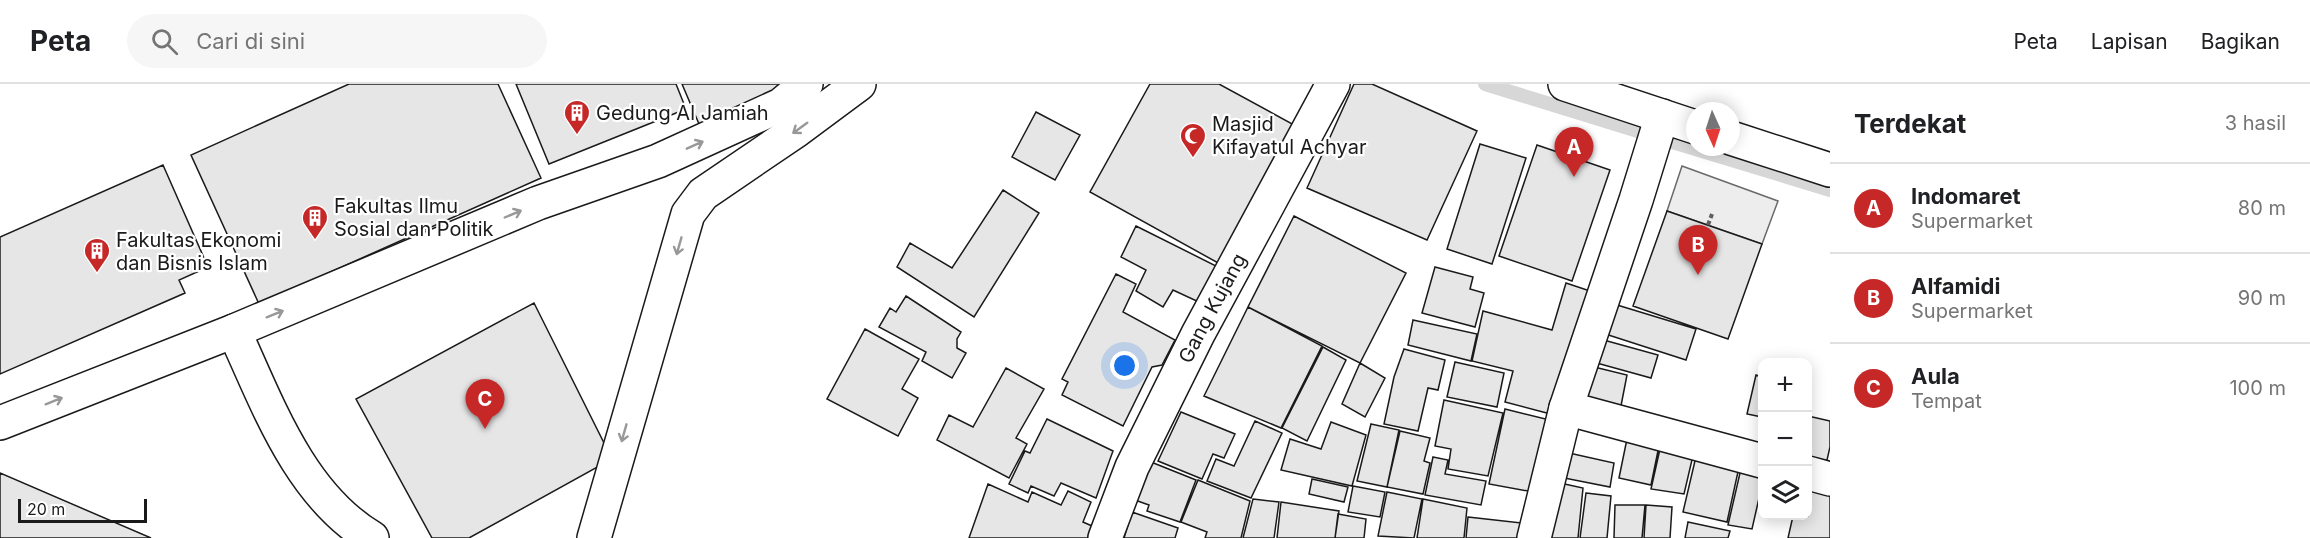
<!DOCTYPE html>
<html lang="id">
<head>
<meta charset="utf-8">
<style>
	:root { --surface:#fff; --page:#f6f6f6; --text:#202124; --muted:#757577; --line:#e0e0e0; --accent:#c62828 }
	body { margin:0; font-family:Inter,sans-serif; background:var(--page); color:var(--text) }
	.controls { position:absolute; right:18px; bottom:18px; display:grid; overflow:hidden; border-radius:12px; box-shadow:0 3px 15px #0003 }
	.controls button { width:54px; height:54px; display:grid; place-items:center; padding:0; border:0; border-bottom:2px solid var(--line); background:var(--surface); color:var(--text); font:30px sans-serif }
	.compass { position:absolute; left:1686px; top:18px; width:54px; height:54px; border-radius:50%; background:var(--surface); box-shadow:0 3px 15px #0003; rotate:177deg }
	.scale { position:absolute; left:18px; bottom:15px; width:129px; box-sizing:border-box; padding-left:6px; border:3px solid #1a1a1a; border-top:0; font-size:16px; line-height:21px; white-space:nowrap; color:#1a1a1a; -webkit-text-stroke:4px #fff; paint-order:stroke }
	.you { position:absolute; left:1125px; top:282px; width:21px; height:21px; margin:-15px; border:4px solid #fff; border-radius:50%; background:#1a73e8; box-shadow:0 0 0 9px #1a73e833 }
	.badge { display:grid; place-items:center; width:39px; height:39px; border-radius:50%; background:var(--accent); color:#fff; font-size:20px; font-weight:700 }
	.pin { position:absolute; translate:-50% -50px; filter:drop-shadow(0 2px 3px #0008) }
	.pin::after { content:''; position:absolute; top:32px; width:21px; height:18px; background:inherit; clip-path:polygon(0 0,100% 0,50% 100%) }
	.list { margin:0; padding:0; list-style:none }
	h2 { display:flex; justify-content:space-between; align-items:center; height:78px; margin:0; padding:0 24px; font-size:26px }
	h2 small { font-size:20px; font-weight:400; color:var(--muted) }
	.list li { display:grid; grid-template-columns:39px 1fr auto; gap:18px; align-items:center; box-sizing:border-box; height:90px; padding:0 24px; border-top:2px solid var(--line) }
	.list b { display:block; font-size:22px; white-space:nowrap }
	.list p { margin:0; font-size:20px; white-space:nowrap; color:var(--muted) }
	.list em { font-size:20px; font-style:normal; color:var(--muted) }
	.icon { flex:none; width:33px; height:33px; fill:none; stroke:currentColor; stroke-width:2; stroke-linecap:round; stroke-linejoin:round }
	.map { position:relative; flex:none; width:1830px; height:454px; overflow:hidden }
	header { display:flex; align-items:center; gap:36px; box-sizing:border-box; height:84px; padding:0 30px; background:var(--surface); border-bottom:2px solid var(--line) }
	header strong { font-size:28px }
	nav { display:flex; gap:33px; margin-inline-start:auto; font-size:21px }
	.search { width:420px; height:54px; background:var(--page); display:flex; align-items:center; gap:15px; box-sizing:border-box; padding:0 21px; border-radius:33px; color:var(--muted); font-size:22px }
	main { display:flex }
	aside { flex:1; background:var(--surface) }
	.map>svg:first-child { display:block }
	.built { fill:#ededed; stroke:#6a6a6a; stroke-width:1.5 }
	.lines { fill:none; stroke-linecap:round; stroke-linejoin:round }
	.stream { stroke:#d7d7d7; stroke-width:14 }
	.building { fill:#e6e6e6; stroke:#1a1a1a; stroke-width:1.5 }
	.minor-casing { stroke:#1a1a1a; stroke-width:36 }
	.highway-casing { stroke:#1a1a1a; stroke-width:36 }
	.path { stroke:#5f5f5f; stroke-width:4; stroke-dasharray:4.5 3; stroke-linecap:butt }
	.minor { stroke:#fff; stroke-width:33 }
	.highway { stroke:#fff; stroke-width:33 }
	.oneway { stroke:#989898 }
	.labels { text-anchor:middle; stroke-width:4.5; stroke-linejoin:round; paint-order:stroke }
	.poi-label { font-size:20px; fill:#1a1a1a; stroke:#fff; text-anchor:start }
	.street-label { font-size:20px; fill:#1a1a1a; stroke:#fff }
</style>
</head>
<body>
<header>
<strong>Peta</strong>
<div class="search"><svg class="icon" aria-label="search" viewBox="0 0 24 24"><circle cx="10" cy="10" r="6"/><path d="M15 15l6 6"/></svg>Cari di sini</div>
<nav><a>Peta</a><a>Lapisan</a><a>Bagikan</a></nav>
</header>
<main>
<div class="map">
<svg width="1830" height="454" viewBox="0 0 1830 454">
	<rect width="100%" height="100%" fill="#fff"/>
	<!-- built -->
	<path class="built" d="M1682 82 1778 117 1762 160 1667 127Z"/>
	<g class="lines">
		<!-- stream -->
		<path class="stream" d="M1485 0 1654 52
			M1656 53 1830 106"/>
	</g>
	<!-- building -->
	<path class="building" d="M349 0H498L541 94 259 220 191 71Z
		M516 0H676L686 25 549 80Z
		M682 0H787L702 47Z
		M1150 0H1219L1296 42 1220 180 1090 108Z
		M1354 0H1372L1477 47 1427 156 1307 104Z
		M1036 28 1080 51 1055 96 1012 73Z
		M1480 60 1526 74 1492 180 1447 165Z
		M1537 61 1610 86 1572 197 1499 172Z
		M163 81 208 183 179 196 185 209 0 290V153Z
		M1003 106 1039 129 974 233 897 183 910 159 952 184Z
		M1667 127 1762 160 1728 255 1633 222Z
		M1294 132 1406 189 1360 279 1248 223Z
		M1136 142 1220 184 1201 219 1173 206 1163 223 1136 207 1146 186 1121 173Z
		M1435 183 1473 193 1470 205 1484 209 1475 243 1422 229Z
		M1116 190 1136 200 1123 228 1175 256 1162 281 1152 283 1123 342 1062 311 1068 298 1062 295Z
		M1566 199 1596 209 1562 333 1505 318 1513 287 1472 277 1483 227 1552 246Z
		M906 212 961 248 957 255V264L966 269 952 294 922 277 926 268 879 243 890 224 896 228Z
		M1604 217 1696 245 1686 276 1596 247Z
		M534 219 612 375 469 454H432L356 315Z
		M1248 223 1322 262 1281 344 1204 312Z
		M1413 236 1477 250 1471 277 1408 261Z
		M865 245 919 275 902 305 918 314 898 352 827 315Z
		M1600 255 1658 271 1651 294 1593 278Z
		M1323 263 1346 276 1307 357 1282 344Z
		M1404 265 1445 276 1438 306 1428 304 1418 347 1384 340 1394 293Z
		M1455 278 1504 289 1497 323 1447 313Z
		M1360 279 1385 294 1365 333 1342 320Z
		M1586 281 1627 291 1619 332 1575 323Z
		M1006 284 1044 305 1016 354 1027 360 1009 394 937 356 949 331 973 343Z
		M1756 291 1762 293V333L1747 330Z
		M1444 316 1503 329 1488 392 1448 385 1451 365 1435 362Z
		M1505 325 1558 338 1539 409 1489 400Z
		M1181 328 1235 350 1224 374 1213 370 1202 395 1158 377Z
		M1808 332 1830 337V363L1824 389 1808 385Z
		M1047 335 1113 367 1096 414 1061 399 1054 412 1031 402 1028 409 1009 400 1025 367 1030 369Z
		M1255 337 1282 349 1251 414 1207 397 1216 375 1234 382Z
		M1331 338 1366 351 1352 402 1281 386 1290 355 1321 365Z
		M1371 340 1399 346 1387 403 1357 397Z
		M1400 347 1430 354 1424 377 1430 379 1423 410 1387 403Z
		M1628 350 1660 357 1651 401 1619 394Z
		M1662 356 1695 363 1684 410 1651 405Z
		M1698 364 1741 374 1727 438 1683 428Z
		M1560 367 1614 379 1610 403 1554 392Z
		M1433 373 1448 376 1445 390 1486 397 1481 421 1425 411Z
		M1146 376 1196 396 1180 438 1147 427 1149 421 1132 415Z
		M1743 376 1762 380V401L1752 445 1728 441Z
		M0 389 151 454H0Z
		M1312 395 1348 403 1344 418 1309 410Z
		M1198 396 1250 417 1241 454H1205L1207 448 1181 438Z
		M1551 397 1583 404 1578 454H1540Z
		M988 400 1028 418 1032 408 1061 421 1068 407 1091 418 1083 438 1092 442 1088 454H969Z
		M1353 402 1385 408 1380 433 1348 428Z
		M1808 402 1830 408V454H1788L1793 432H1808Z
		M1387 408 1422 415 1414 454 1378 452Z
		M1586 409 1611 412 1607 454H1580Z
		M1253 415 1279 418 1274 454H1243Z
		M1423 415 1467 424 1464 454H1417Z
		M1281 418 1339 427 1335 454H1277Z
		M1615 421H1645L1642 454H1614Z
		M1646 421 1672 423 1670 454H1644Z
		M1132 428 1178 444 1175 454H1124Z
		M1338 430 1366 435 1364 454H1335Z
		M1468 433 1531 440 1529 454H1466Z
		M1688 438 1730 447 1728 454H1685Z"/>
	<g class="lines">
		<defs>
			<g id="minor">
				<path d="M234 247C268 321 299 410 372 454"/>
				<path d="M1566 324 1762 377"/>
				<path d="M0 339 234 247 538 119 658 77 781 21 806 0"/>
				<path d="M1808 389 1830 395"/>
				<path d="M594 454 688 130 703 110 797 46 859 0"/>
				<path id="s1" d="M1105 454 1132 383 1198 250 1333 0"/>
				<path d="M1534 454 1566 324 1636 116 1662 32"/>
			</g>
			<path id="highway" d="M1565 0 1695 43
				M1731 54 1830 86"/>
		</defs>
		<!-- minor casing -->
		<use href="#minor" class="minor-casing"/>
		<!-- highway casing -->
		<use href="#highway" class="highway-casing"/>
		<!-- path -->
		<path class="path" d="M1708 141 1712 130"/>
		<!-- minor -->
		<use href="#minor" class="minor"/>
		<!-- highway -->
		<use href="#highway" class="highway"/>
	</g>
	<!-- one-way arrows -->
	<defs><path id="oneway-shaft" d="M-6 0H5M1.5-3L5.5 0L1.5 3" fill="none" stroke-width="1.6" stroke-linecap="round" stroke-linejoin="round" transform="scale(1.5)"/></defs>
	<g class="oneway">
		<use href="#oneway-shaft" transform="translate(800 44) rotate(144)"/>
		<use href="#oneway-shaft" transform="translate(695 61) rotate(-24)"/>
		<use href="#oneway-shaft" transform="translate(513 130) rotate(-23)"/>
		<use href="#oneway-shaft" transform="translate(679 162) rotate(106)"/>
		<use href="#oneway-shaft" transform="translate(275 230) rotate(-22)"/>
		<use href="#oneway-shaft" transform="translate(54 317) rotate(-22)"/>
		<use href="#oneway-shaft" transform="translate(624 349) rotate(106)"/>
	</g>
	<!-- icons -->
	<defs>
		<symbol id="building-pin" viewBox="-11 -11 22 30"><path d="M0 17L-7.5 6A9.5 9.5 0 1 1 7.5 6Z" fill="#c62828" stroke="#fff"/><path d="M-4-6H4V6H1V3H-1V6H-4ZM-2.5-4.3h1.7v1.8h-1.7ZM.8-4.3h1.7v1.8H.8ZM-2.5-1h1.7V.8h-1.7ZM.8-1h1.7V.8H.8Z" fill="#fff"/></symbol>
		<symbol id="mosque-pin" viewBox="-11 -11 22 30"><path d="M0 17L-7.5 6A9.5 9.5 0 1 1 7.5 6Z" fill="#c62828" stroke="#fff"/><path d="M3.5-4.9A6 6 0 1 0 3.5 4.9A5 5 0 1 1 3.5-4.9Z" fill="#fff"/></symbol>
	</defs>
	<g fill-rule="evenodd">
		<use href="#building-pin" x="562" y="14" width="30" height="40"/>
		<use href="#mosque-pin" x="1178" y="37" width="30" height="40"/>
		<use href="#building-pin" x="300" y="119" width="30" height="40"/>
		<use href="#building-pin" x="82" y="152" width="30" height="40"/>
	</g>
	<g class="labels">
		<!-- poi labels -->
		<g class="poi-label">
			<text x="596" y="36">Gedung Al Jamiah</text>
			<text x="1212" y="47">Masjid<tspan x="1212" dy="23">Kifayatul Achyar</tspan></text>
			<text x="334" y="129">Fakultas Ilmu<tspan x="334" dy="23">Sosial dan Politik</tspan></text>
			<text x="116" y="163">Fakultas Ekonomi<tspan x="116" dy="23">dan Bisnis Islam</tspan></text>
		</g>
		<!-- street labels -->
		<g class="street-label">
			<text dy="7" stroke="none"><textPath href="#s1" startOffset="254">Gang Kujang</textPath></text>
		</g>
	</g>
</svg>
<div class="controls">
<button>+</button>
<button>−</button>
<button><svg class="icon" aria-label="layers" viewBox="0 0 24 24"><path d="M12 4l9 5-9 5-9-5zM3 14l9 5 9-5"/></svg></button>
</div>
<svg class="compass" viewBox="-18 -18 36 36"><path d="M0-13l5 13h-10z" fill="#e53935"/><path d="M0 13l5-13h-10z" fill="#757577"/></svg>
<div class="scale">20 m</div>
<div class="you"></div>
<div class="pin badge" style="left:1574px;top:93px">A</div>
<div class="pin badge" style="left:1698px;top:191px">B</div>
<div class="pin badge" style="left:485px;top:345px">C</div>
</div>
<aside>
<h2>Terdekat<small>3 hasil</small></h2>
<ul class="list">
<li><span class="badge">A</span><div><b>Indomaret</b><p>Supermarket</p></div><em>80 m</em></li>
<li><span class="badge">B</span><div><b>Alfamidi</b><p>Supermarket</p></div><em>90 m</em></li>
<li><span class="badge">C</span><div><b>Aula</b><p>Tempat</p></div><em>100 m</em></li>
</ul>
</aside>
</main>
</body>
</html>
